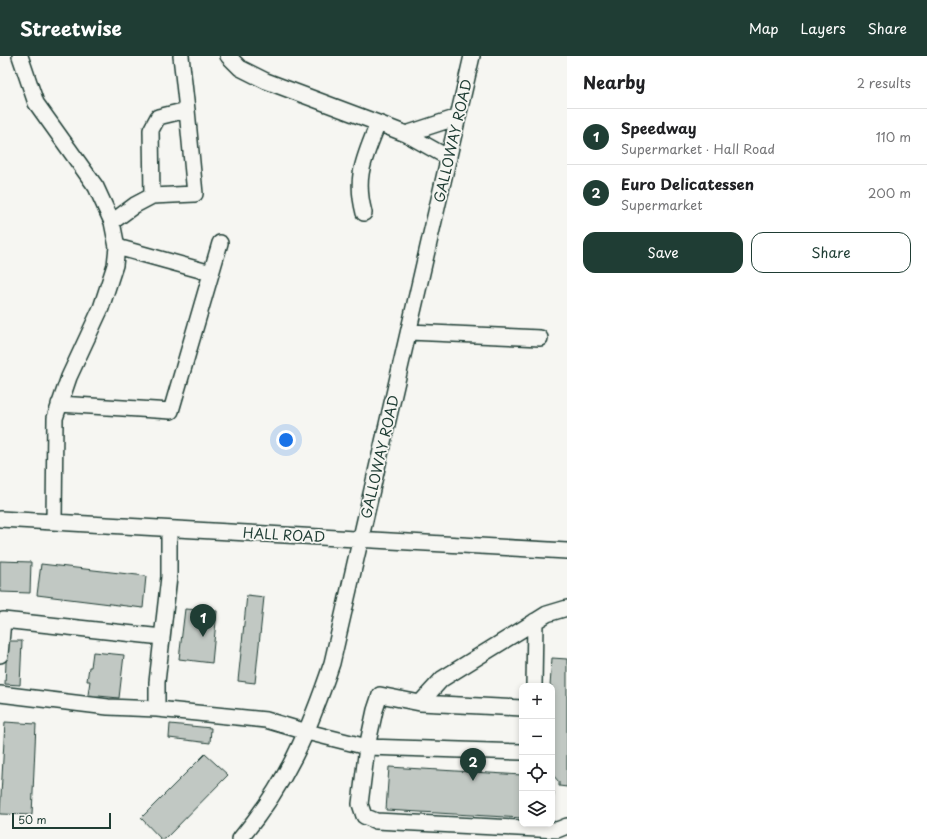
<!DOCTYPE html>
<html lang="en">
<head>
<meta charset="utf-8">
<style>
	:root { --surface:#fff; --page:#f2f2f2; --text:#202124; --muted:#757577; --line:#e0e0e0; --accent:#1f3d34 }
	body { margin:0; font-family:"Playpen Sans",sans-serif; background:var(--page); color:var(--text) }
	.controls { position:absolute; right:12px; bottom:12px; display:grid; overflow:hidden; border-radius:8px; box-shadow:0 2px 6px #0003 }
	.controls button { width:36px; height:36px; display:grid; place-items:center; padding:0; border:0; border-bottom:1px solid var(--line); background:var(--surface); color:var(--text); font:20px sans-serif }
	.scale { position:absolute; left:12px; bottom:10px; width:99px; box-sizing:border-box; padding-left:4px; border:2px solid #1f3d34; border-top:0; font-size:11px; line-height:14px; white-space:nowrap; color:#1f3d34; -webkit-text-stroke:3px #f6f6f2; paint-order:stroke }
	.you { position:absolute; left:286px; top:384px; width:14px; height:14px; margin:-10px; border:3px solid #fff; border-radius:50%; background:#1a73e8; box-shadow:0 0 0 6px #1a73e833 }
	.badge { display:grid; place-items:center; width:26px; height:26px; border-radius:50%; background:var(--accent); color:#fff; font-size:13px; font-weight:700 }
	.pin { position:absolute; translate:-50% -33px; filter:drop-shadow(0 1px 2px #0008) }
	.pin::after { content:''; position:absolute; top:21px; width:14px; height:12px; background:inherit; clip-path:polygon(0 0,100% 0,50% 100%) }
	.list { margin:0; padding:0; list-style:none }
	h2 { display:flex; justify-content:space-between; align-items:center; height:52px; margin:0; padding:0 16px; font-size:17px }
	h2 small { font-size:13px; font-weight:400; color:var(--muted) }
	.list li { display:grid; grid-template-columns:26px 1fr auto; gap:12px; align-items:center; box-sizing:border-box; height:56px; padding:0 16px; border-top:1px solid var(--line) }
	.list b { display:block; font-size:15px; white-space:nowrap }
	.list p { margin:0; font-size:13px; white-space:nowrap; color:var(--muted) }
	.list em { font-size:13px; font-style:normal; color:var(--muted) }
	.actions { display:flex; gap:8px; padding:12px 16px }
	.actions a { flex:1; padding:9px 0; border:1px solid var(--accent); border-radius:12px; text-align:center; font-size:14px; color:var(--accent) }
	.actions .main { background:var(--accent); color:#fff }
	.icon { flex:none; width:22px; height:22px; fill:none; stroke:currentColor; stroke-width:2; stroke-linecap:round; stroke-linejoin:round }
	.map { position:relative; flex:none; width:567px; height:783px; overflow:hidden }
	header { display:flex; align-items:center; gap:24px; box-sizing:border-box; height:56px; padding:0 20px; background:var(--accent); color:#fff }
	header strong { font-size:19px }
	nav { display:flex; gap:22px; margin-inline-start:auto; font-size:14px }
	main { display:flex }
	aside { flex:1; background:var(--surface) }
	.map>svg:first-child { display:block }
	.building { fill:#c1c8c3; stroke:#1f3d34 }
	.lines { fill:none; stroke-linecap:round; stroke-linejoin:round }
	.minor-casing { stroke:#1f3d34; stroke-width:18 }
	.minor { stroke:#f6f6f2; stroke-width:15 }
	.labels { text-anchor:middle; stroke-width:3.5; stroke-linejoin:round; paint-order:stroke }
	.street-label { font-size:14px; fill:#1f3d34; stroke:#f6f6f2 }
</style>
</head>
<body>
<header>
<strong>Streetwise</strong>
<nav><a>Map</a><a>Layers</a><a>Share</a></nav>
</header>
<main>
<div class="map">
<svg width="567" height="783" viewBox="0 0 567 783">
	<rect width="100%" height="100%" fill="#f6f6f2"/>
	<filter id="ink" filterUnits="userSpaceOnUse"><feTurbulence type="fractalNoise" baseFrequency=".025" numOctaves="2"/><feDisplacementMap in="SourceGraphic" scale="8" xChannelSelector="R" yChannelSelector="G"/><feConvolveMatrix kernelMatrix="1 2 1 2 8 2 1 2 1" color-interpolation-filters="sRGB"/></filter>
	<g filter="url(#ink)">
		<!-- building -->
		<path class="building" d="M0 505 31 506 30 537 0 536Z
			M41 508 146 520 143 552 37 539Z
			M247 539 264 541 255 627 238 625Z
			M185 553 217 555 212 607 179 603Z
			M7 585H22L20 629 5 628Z
			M93 596 124 599 119 642 88 639 90 625H87L89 611H91Z
			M552 602 567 603V731L559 730V726L552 718V630H550Z
			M5 666 36 668 32 759 0 758Z
			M170 668 211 672 210 687 169 682Z
			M205 698 228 719 165 783H161L141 762Z
			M389 711 522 719V762L386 754Z
			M552 736H554L552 763Z"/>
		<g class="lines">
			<defs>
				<path id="minor" d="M20 0 36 47 96 131 112 166 117 191 115 209 101 252 69 321 55 362 54 466
					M228 0 240 12 266 25 378 67C365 102 354 119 364 157
					M378 67 406 78 449 102
					M406 78 458 61
					M152 140 195 138 187 54
					M112 166 135 149 152 140 151 74 158 61 187 54 181 0
					M117 191 211 217
					M409 276 540 282
					M59 348 171 355 220 187
					M0 463 567 495
					M169 473V521L157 626V653L266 664 307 676 367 691 375 654 380 639 420 647 442 623 547 558 567 552
					M0 599 3 564 162 581
					M534 630 535 565
					M0 638 108 651 157 653
					M420 647 522 652
					M522 696 367 691 360 748 364 760 376 765 557 774 567 770
					M240 783C287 727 309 675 332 607L472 0"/>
			</defs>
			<!-- minor casing -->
			<use href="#minor" class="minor-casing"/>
			<!-- minor -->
			<use href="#minor" class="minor"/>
		</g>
	</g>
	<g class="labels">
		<!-- street labels -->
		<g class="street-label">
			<text transform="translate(453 85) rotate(-77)" y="5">GALLOWAY ROAD</text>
			<text transform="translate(380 401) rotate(-77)" y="5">GALLOWAY ROAD</text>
			<text transform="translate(284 479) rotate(3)" y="5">HALL ROAD</text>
		</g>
	</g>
</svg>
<div class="controls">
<button>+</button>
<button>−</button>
<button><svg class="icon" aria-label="locate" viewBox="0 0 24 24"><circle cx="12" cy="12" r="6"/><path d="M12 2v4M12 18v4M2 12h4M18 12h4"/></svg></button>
<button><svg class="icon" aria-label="layers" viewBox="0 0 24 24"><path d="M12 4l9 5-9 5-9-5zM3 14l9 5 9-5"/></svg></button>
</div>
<div class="scale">50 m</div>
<div class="you"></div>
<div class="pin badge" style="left:203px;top:581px">1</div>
<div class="pin badge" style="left:473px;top:725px">2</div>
</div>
<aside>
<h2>Nearby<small>2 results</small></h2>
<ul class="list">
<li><span class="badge">1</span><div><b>Speedway</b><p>Supermarket · Hall Road</p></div><em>110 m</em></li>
<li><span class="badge">2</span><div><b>Euro Delicatessen</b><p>Supermarket</p></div><em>200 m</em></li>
</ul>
<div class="actions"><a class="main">Save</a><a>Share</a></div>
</aside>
</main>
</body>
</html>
